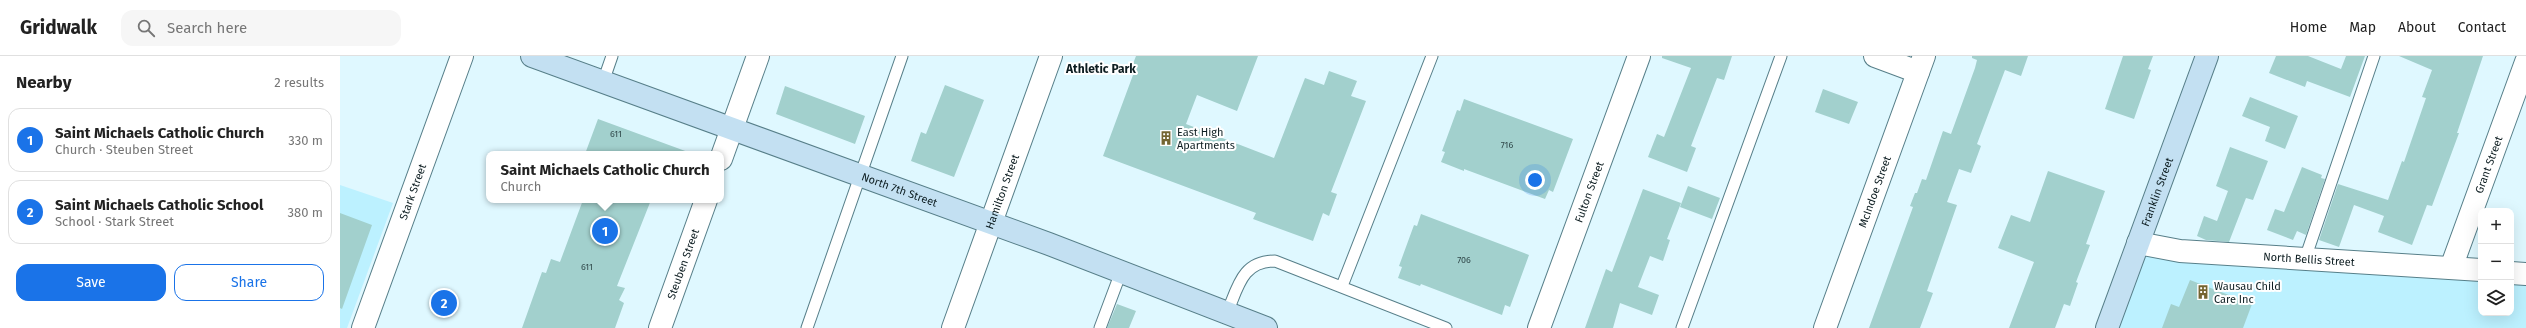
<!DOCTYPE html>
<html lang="en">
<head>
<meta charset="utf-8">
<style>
	:root { --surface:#fff; --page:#f6f6f6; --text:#222; --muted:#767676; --line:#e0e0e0; --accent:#1a73e8 }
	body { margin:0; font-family:"Fira Sans",sans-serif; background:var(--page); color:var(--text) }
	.controls { position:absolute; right:12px; bottom:12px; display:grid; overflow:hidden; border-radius:8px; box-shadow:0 4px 16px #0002 }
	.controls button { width:36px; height:36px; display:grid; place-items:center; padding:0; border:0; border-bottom:1px solid var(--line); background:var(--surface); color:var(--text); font:20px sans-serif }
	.you { position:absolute; left:1195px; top:124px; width:14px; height:14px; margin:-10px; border:3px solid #fff; border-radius:50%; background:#1a73e8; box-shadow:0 0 0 6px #1a73e833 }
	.badge { display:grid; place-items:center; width:26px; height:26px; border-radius:50%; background:var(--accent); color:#fff; font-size:13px; font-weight:700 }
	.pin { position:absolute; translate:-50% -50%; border:2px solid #fff; box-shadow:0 1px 4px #0006 }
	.popup { position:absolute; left:146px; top:95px; width:238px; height:52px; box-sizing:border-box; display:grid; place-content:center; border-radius:8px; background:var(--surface); filter:drop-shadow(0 1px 3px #0005); font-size:13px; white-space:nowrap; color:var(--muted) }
	.popup b { font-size:15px; color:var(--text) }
	.popup::after { content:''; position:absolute; left:50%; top:100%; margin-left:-8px; border:8px solid transparent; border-top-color:var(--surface) }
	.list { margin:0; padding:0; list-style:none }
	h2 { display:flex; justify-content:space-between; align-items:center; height:52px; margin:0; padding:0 16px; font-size:17px }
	h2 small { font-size:13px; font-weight:400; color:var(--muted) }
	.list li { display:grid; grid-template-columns:26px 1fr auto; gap:12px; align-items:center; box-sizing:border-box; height:64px; margin:0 8px 8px; padding:0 8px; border:1px solid var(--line); border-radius:12px }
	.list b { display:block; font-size:15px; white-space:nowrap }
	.list p { margin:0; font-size:13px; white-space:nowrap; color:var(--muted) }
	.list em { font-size:13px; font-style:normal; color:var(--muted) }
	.actions { display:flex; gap:8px; padding:12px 16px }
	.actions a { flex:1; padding:9px 0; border:1px solid var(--accent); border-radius:12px; text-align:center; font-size:14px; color:var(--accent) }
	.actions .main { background:var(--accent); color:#fff }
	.icon { flex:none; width:22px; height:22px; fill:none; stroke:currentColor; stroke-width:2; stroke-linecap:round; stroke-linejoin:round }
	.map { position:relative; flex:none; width:2186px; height:272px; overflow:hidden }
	header { display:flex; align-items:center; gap:24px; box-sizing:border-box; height:56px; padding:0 20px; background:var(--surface); border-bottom:1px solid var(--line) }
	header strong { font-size:19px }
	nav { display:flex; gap:22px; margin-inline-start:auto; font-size:14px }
	.search { width:280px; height:36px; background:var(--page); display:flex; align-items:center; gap:10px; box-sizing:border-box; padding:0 14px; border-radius:12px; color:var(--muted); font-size:15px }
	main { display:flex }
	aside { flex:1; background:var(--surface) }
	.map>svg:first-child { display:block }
	.built { fill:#bcf1ff }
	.building { fill:#a2d0cd }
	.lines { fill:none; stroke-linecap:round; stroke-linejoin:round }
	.lane-casing { stroke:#577f89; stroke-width:13 }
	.street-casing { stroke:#577f89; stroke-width:24 }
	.secondary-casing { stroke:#577f89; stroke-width:24 }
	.lane { stroke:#fff; stroke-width:11 }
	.street { stroke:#fff; stroke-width:22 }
	.secondary { stroke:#c3e0f2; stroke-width:22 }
	.labels { text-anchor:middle; stroke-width:4; stroke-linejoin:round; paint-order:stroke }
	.number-label { font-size:9px; fill:#324a4c }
	.poi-label { font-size:11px; fill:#0d1d21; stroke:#fff; text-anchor:start }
	.street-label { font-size:11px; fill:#0d1d21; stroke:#fff }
	.neighbourhood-label { font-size:12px; font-weight:bold; fill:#0d1d21; stroke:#fff }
</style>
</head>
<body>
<header>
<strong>Gridwalk</strong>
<div class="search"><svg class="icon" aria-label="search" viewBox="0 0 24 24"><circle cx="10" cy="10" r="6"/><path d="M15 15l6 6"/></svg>Search here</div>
<nav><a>Home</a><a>Map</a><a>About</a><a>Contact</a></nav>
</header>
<main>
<aside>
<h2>Nearby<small>2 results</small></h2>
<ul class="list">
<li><span class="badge">1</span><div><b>Saint Michaels Catholic Church</b><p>Church · Steuben Street</p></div><em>330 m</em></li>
<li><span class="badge">2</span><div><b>Saint Michaels Catholic School</b><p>School · Stark Street</p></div><em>380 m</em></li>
</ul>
<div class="actions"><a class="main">Save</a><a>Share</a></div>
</aside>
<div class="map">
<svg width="2186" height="272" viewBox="0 0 2186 272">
	<rect width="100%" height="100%" fill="#dff8ff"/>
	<!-- built -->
	<path class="built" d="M0 129 53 147 7 272H0Z
		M1798 187 2141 214V257H2171V217L2186 218V272H1767Z"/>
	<!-- building -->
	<path class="building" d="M796 0H918L897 55 857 39 846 68 934 102 965 22 984 29 989 15 1017 25 1011 40 1026 45 991 136 997 138 989 160 983 157 973 185 913 163 916 157 763 100 793 19 789 18Z
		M1322 0H1392L1384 24 1377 22 1351 90 1356 92 1347 116 1308 101 1317 78 1324 81 1351 12 1322 2Z
		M1632 0H1688L1681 20 1665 14 1637 88 1641 90 1631 117 1619 113 1607 146 1617 149 1587 235 1593 237 1580 272H1529L1573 151 1570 150 1575 137H1577L1582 123 1586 124 1603 75 1611 78 1635 12 1637 4 1632 2Z
		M1783 0H1813L1808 13 1811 14 1794 63 1765 53Z
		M1936 0H1968L2001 13 2006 0H2025L2010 41 1967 25 1965 31 1929 17Z
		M2059 0H2143L2117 77H2119L2092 150 2087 149 2072 189 2038 176 2044 160 2014 149 1999 191 1979 184 1998 128 2048 144 2062 105 2064 106 2086 42 2082 41 2092 14Z
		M605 29 644 44 614 121 571 105 581 76 586 78Z
		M445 30 525 60 515 88 436 58Z
		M1483 33 1518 46 1509 68 1475 56Z
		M1910 41 1958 60 1945 93 1925 85 1930 71 1902 60Z
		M1124 43 1233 83 1213 136 1209 134 1205 143 1124 113V115L1101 106 1105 96 1102 95 1117 54 1120 55Z
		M258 63 348 96 347 98H245Z
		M1890 91 1928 105 1913 144 1906 142 1889 186 1866 184 1857 180 1864 160 1877 165 1888 135 1876 130Z
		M1962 111 1982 119 1981 122 1985 123 1966 179 1957 175 1953 184 1927 174 1935 153 1944 156Z
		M1708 115 1765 135 1746 188 1750 189 1736 226 1738 227 1730 250 1724 248 1715 272H1669L1694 206 1658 192 1671 159 1690 166Z
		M1348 130 1380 142 1372 163 1340 151Z
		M1303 133 1341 147 1327 183 1330 184 1323 205 1310 200 1298 231 1319 239 1312 259 1280 247 1273 272H1245L1266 213 1272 216Z
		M243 144H311L277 230 285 232 279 244 284 247 275 272H182L202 216 206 217 211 203 220 206Z
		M0 157 32 169 2 253 0 252Z
		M1081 158 1189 199 1170 251 1165 249 1162 259 1081 228 1080 230 1058 222 1062 211 1059 210 1074 169 1077 170Z
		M1850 224 1912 248 1903 272H1822L1831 248 1839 251Z
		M777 248 796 255 789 272H767Z"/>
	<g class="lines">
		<defs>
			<path id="lane" d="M263 26 272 0
				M1965 203 2034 0
				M1002 230 1092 0
				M887 257C898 231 902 205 935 205L1106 272
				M467 272 562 0
				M760 272 781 216
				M1342 272 1441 0"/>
			<g id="street">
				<path d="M1535 0 1578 16"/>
				<path d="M381 103 418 0"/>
				<path id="s1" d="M1798 187 1840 195 2141 214"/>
				<path id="s2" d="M2111 212 2186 6"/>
				<path d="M2171 217 2186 218"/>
				<path id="s3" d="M23 272 122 0"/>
				<path id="s4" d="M320 272 366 144"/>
				<path id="s5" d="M613 272 711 0"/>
				<path id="s6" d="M1199 272 1299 0"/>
				<path id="s7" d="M1485 272 1584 0"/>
			</g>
			<g id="secondary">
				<path id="s8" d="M192 0 709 188 926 272"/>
				<path id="s9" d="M1767 272 1867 0"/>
			</g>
		</defs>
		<!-- lane casing -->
		<use href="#lane" class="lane-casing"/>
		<!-- street casing -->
		<use href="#street" class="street-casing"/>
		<!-- secondary casing -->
		<use href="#secondary" class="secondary-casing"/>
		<!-- lane -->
		<use href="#lane" class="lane"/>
		<!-- street -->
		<use href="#street" class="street"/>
		<!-- secondary -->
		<use href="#secondary" class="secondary"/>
	</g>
	<!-- icons -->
	<defs>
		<symbol id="building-bare" viewBox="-9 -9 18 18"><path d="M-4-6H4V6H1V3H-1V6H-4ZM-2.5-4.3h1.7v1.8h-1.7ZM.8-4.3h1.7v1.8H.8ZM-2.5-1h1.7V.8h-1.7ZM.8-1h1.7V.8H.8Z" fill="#746431" stroke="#fff" stroke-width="2.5" paint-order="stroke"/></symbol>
	</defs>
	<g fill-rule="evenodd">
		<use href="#building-bare" x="816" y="72" width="20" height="20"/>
		<use href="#building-bare" x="1853" y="226" width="20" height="20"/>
	</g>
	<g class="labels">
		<!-- number labels -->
		<g class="number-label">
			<text x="276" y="81">611</text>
			<text x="1167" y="92">716</text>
			<text x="1124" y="207">706</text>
			<text x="247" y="214">611</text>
		</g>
		<!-- poi labels -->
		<g class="poi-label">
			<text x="837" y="80">East High<tspan x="837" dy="13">Apartments</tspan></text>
			<text x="1874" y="234">Wausau Child<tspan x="1874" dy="13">Care Inc</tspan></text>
		</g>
		<!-- street labels -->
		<g class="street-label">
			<text dy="4" stroke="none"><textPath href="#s2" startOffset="110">Grant Street</textPath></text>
			<text dy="4" stroke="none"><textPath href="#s8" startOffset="391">North 7th Street</textPath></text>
			<text dy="4" stroke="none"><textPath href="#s3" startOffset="145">Stark Street</textPath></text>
			<text dy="4" stroke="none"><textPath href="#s5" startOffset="145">Hamilton Street</textPath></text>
			<text dy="4" stroke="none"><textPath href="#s6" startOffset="145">Fulton Street</textPath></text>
			<text dy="4" stroke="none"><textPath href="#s7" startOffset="145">McIndoe Street</textPath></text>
			<text dy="4" stroke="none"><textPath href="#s9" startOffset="145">Franklin Street</textPath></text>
			<text dy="4" stroke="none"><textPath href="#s1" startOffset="172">North Bellis Street</textPath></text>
			<text dy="4" stroke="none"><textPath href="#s4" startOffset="68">Steuben Street</textPath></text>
		</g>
		<!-- neighbourhood labels -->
		<g class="neighbourhood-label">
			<text x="761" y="17">Athletic Park</text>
		</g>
	</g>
</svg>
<div class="controls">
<button>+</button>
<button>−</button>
<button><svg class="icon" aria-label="layers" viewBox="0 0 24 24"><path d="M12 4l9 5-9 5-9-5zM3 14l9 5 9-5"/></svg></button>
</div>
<div class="you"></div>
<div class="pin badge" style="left:265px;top:175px">1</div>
<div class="popup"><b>Saint Michaels Catholic Church</b>Church</div>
<div class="pin badge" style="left:104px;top:247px">2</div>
</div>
</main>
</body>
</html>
